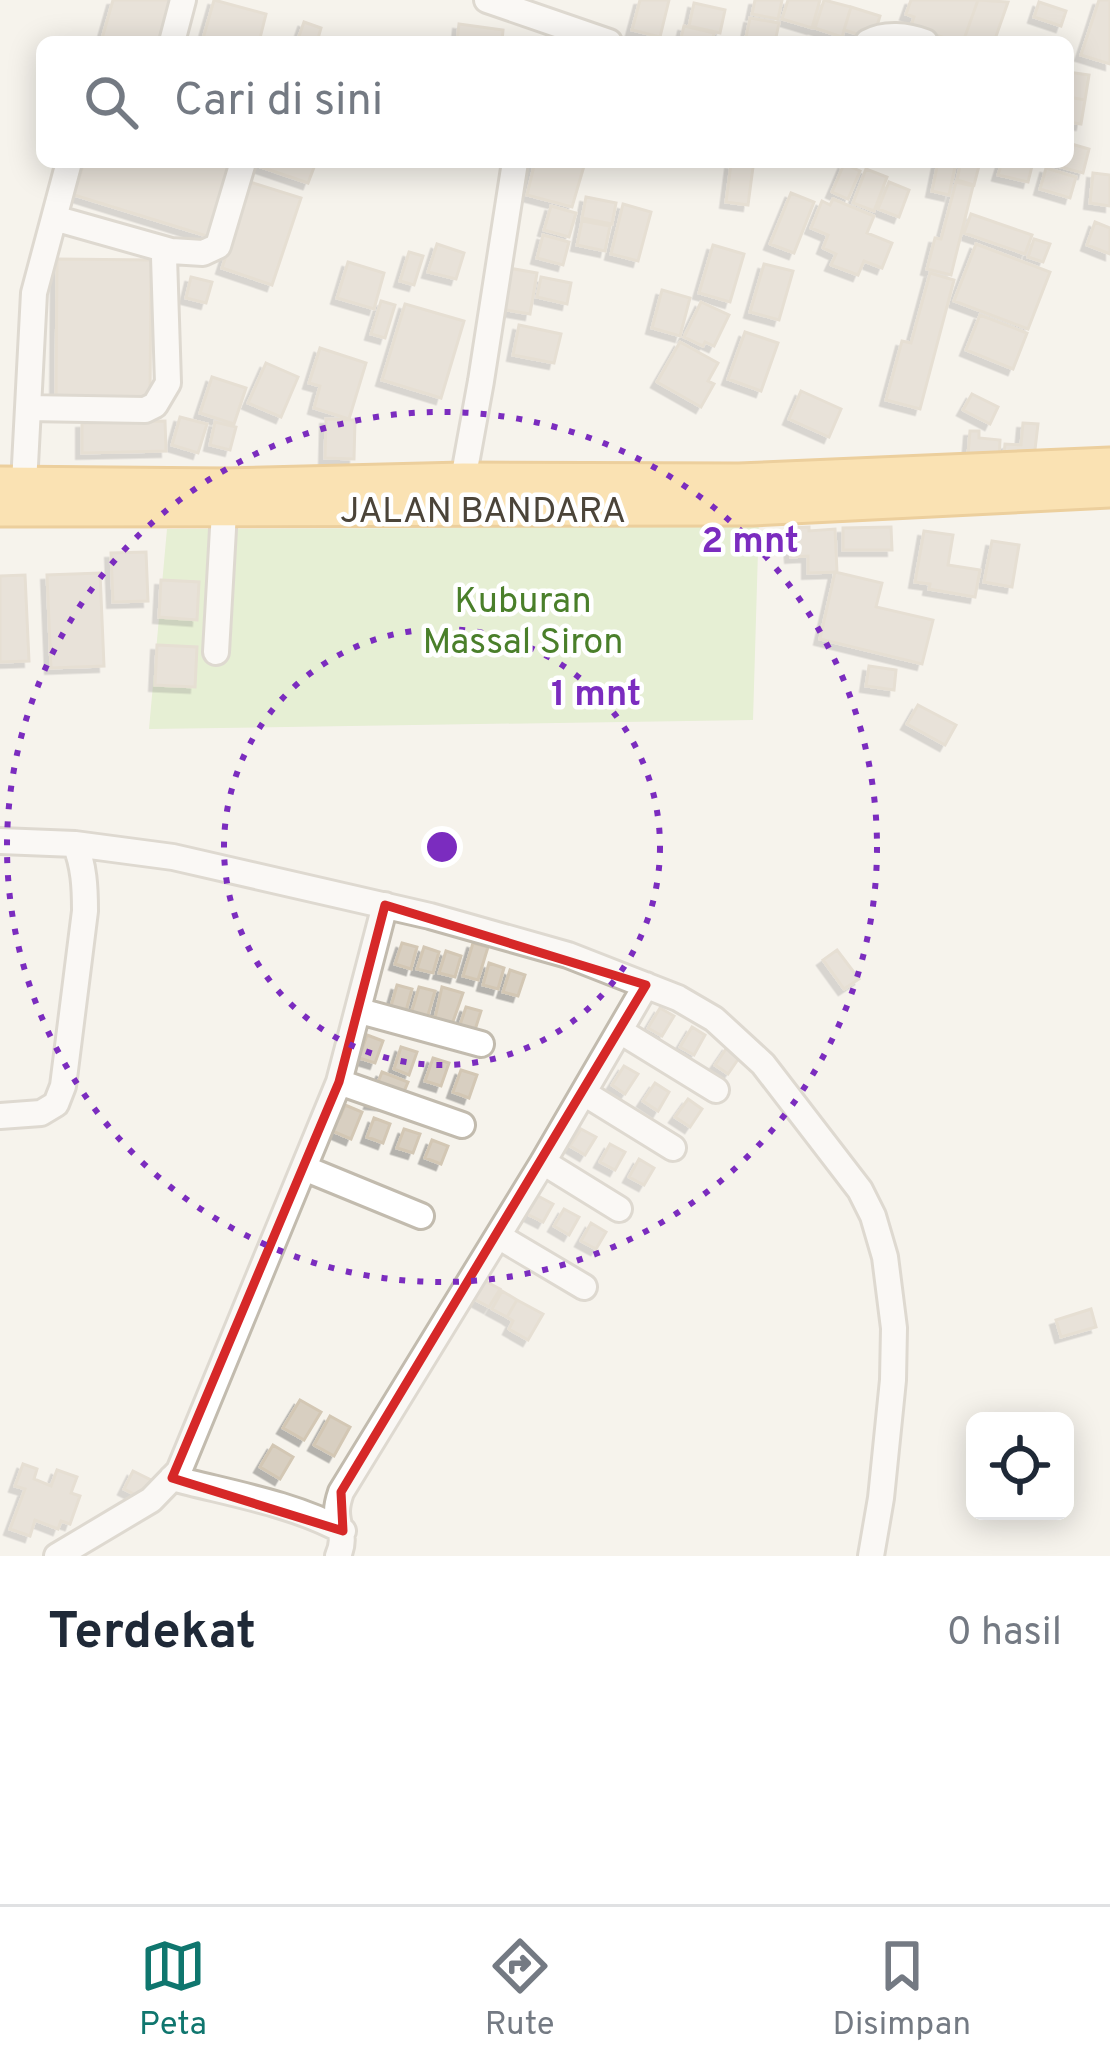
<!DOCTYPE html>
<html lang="id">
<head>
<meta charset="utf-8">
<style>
	:root { --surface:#fff; --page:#f2f2f3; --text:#1f2937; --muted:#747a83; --line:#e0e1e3; --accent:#0f766e }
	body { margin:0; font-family:Overpass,sans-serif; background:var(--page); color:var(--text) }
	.controls { position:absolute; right:36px; bottom:36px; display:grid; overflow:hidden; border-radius:18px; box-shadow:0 6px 30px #0003 }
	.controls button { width:108px; height:108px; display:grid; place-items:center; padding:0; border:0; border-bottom:3px solid var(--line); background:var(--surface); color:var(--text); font:60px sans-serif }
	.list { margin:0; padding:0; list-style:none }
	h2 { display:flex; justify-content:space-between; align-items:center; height:156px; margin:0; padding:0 48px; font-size:51px }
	h2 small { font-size:39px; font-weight:400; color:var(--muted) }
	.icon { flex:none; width:66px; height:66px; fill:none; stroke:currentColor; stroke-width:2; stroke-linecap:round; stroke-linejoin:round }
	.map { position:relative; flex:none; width:1110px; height:1556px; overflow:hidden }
	.search { position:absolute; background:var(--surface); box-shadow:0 6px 30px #0003; left:36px; right:36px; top:36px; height:132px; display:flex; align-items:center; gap:30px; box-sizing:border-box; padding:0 42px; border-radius:18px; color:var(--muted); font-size:45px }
	.sheet { height:348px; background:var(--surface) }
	nav { display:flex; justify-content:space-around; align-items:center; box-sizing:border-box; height:168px; border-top:3px solid var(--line); background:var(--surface); font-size:33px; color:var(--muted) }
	nav a { display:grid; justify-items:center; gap:6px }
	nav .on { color:var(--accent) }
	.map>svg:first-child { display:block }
	.green { fill:#d2eab5 }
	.building { fill:#d8cfc1; stroke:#d3c7b4; stroke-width:3; filter:url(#shadow) }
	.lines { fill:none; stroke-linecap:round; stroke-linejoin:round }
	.minor-casing { stroke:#c2bbae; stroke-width:30 }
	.highway-casing { stroke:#e0a43c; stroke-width:39 }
	.minor { stroke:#fff; stroke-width:24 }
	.highway { stroke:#ffcf6e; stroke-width:33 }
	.marked { fill:none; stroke:#d62828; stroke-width:9; stroke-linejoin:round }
	.ring { fill:none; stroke:#7b2cbf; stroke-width:6; stroke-dasharray:6 12 }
	.labels { text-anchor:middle; stroke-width:9; stroke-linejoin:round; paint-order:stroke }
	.street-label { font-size:36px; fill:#4b4439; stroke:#fff }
	.park-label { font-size:36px; fill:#4a7f2a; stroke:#fff }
	.centre { fill:#7b2cbf; stroke:#fff; stroke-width:6 }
	.ring-label { font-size:36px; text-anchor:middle; font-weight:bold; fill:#7b2cbf; stroke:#fff; stroke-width:9; stroke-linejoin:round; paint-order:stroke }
</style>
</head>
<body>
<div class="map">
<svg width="1110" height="1556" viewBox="0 0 1110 1556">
	<defs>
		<filter id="shadow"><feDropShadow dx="-5.5" dy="5.5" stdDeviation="0" flood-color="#0004"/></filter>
	</defs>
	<rect width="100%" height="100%" fill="#f6f3ec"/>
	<!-- green -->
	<path class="green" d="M476 516H759L753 720 149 729 167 529 473 528Z"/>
	<!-- building -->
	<path class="building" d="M113 0H173L161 42H101Z
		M214 0 266 14 259 42H202Z
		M640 0H669L660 37 632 30Z
		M755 0H782L778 19 752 14Z
		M788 0H820L812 28 782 19Z
		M824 0 851 7 842 37 815 28Z
		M911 0H978L963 42H956L911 26 914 17 906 14Z
		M978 0 1008 2 994 42H963Z
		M1099 0H1110V64L1081 55Z
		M1039 2 1066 11 1061 26 1034 17Z
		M694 3 725 10 720 33 689 26Z
		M851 7 880 16 873 39 844 30Z
		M750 18 779 23 775 42H745Z
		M304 22 321 28 317 42H297Z
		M459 24 503 30 502 42H457Z
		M684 26 714 33 712 42H680Z
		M1068 72 1089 75 1085 100 1068 97Z
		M1068 97 1085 100 1081 124 1068 122Z
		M1068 143 1089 149 1083 173 1057 166 1058 162H1068Z
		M84 162H233L210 237 74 195Z
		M256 162H316L308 183 255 165Z
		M535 162H570L584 166 572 207 527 195Z
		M938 162H956L949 195 932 191Z
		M961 162H980L974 185 957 180Z
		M1002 162H1033L1028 182 998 175Z
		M731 164 753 167 748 205 726 202Z
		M844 164 860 171 848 199 832 192Z
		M1046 168 1076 177 1070 198 1040 189Z
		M866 169 887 177 874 211 853 203Z
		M1093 173 1110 175V206L1090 203Z
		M250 182 301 198 272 285 222 268Z
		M889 182 909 190 899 217 878 209Z
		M956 182 973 186 951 275 927 269 935 238 941 239Z
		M791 193 814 202 794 253 770 244Z
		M586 197 616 203 612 224 582 218Z
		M833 199 874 216 867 233 892 243 882 268 864 261 858 275 831 265 836 254 823 248 828 235 811 228 822 201 830 205Z
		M623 204 651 212 638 261 611 254Z
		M551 206 576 213 569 237 544 230Z
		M971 214 1032 235 1025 254 964 233Z
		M582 221 610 226 605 251 577 245Z
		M1095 222 1110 228V254L1087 245Z
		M543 235 569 242 563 265 537 258Z
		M1034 239 1050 244 1043 262 1028 257Z
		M437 244 464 253 456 279 428 272Z
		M976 244 1050 272 1028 329 954 301Z
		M713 245 744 254 730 302 699 293Z
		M409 252 423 256 414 285 400 281Z
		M57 259 151 260 150 401 56 399Z
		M348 262 384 273 374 309 337 298Z
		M764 264 793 271 779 320 750 312Z
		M503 267 537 273 530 314 495 308Z
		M930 273 954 280 920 409 886 400 902 341 911 343Z
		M191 277 212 282 206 303 186 298Z
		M541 277 571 283 567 304 537 297Z
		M662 290 690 298 680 336 652 328Z
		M381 301 395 305 385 338 371 334Z
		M701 302 729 315 714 346 705 342 703 346 684 337Z
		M405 304 464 321 441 398 382 380Z
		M980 315 1027 333 1013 369 966 350Z
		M519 325 561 334 554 363 513 355Z
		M745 332 778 343 761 391 728 379Z
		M680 342 718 363 708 381 714 384 701 407 657 382Z
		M320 348 366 363 349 419 314 408 320 386 309 383Z
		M266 363 298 377 281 417 248 403Z
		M212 377 246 388 234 424 200 413Z
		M801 391 841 409 829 437 789 419Z
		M972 394 998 407 990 424 963 410Z
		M180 417 207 424 198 453 172 445Z
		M326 419 355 420 354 459 325 458Z
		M165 421 166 451 82 453V423Z
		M215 422 236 427 230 450 210 445Z
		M1023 423 1038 424 1034 458 1004 455 1005 444 1021 445Z
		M970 431H979V438L1000 440 999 458 968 455Z
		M809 527V531L835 529 837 572 808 573V556L791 557 789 528Z
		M891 527 892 550H843V528Z
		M924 531 953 535 948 565 980 570 975 597 929 589 930 584 915 582Z
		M992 541 1019 545 1012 587 984 582Z
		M146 552 148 601 113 602 111 553Z
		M835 572 882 583 876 607 933 620 922 664 820 639Z
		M100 573 104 666 51 668 47 575Z
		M25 575 29 661 0 662V576Z
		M161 580 199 582 197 620 159 617Z
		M157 645 197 647 195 687 155 685Z
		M869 666 896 670 894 690 866 686Z
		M918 705 956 725 945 745 907 724Z
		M402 943 417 947 411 969 395 964Z
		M473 943 488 947 478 980 463 976Z
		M424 947 439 952 433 973 417 969Z
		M837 950 859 979 844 989 823 960Z
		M446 951 461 956 455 977 439 973Z
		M489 963 504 968 498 989 483 985Z
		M510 970 525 975 518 996 503 992Z
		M397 985 412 989 406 1011 391 1006Z
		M419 987 435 991 426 1022 410 1017Z
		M442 987 463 993 448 1036 432 1031Z
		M466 1007 481 1011 474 1033 459 1028Z
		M660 1008 674 1016 662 1036 648 1028Z
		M692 1027 705 1035 694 1055 680 1047Z
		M367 1035 383 1041 375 1063 359 1058Z
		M728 1046 741 1055 728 1074 715 1065Z
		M401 1047 417 1052 409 1075 394 1069Z
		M433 1058 449 1063 441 1086 425 1081Z
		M624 1066 638 1074 625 1094 612 1085Z
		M461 1070 477 1075 469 1098 453 1092Z
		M382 1072 408 1082 398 1106 370 1103Z
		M655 1083 669 1092 658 1111 643 1101Z
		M688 1099 702 1109 690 1127 675 1117Z
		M345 1105 362 1112 351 1139 325 1128 331 1113 340 1117Z
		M374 1118 390 1124 383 1143 367 1137Z
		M404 1129 420 1134 413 1153 397 1148Z
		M581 1129 596 1137 585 1155 570 1146Z
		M432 1140 448 1146 441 1164 425 1158Z
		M610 1144 625 1152 615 1170 600 1162Z
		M639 1159 654 1168 644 1185 629 1177Z
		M538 1196 553 1204 543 1222 527 1214Z
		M564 1209 579 1217 569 1235 554 1226Z
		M591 1223 606 1232 596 1249 581 1241Z
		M485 1281 500 1289 489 1307 474 1299Z
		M502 1291 517 1300 507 1317 492 1309Z
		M517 1300 543 1314 528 1340 509 1329 513 1321 507 1317Z
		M1091 1309 1096 1327 1061 1337 1056 1320Z
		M300 1400 321 1412 304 1440 283 1428Z
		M330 1416 350 1427 334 1456 314 1445Z
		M273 1445 293 1457 280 1479 260 1467Z
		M23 1464 37 1469 34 1479 51 1486 57 1470 77 1477 71 1493 80 1496 70 1524 61 1521 58 1529 35 1520 30 1536 10 1529 25 1489 15 1486Z
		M133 1471 153 1481 144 1499 124 1489Z"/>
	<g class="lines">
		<defs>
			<path id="minor" d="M487 0 609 42
				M172 42 183 0
				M868 42C885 33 907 35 925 42
				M54 218 171 251
				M28 408 145 410 155 405 168 383 164 257 171 251 203 253 218 246 243 162
				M463 480 481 381 515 162
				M24 484 34 293 69 162
				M216 652 225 494
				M0 841 75 844 173 857 430 916 568 955 678 998 714 1019 763 1064 860 1190 873 1216 885 1257 894 1328 893 1380 881 1498 871 1556
				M360 1011 481 1044
				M620 1031 716 1090
				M339 1082 462 1125
				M584 1093 673 1148
				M0 1116 41 1113 56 1104 63 1086 85 911C85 887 84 866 75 844
				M543 1162 619 1209
				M304 1168 421 1216
				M498 1236 584 1287
				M172 1478C228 1493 292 1503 343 1531
				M57 1556 151 1500 179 1471 339 1082 385 905
				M338 1556C347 1535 337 1530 337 1511 337 1504 339 1498 341 1492L543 1162 646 985"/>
			<path id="highway" d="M0 484 225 486 463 480 739 481 1110 465
				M0 509 752 508 1110 490"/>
		</defs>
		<!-- minor casing -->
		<use href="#minor" class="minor-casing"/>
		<!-- highway casing -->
		<use href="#highway" class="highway-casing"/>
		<!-- minor -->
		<use href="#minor" class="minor"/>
		<!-- highway -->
		<use href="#highway" class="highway"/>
	</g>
	<!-- marked area -->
	<path d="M0 0H1110V1556H0ZM385 905 646 985 341 1492 343 1531 172 1478 339 1082Z" fill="#f6f3ec" fill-opacity=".55" fill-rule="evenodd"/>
	<path class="marked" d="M385 905 646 985 341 1492 343 1531 172 1478 339 1082Z"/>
	<!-- distance rings -->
	<g class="ring">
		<circle cx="442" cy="847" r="218"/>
		<circle cx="442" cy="847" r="435"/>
	</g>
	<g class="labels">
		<!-- street labels -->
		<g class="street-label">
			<text x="483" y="522">JALAN BANDARA</text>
		</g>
		<!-- park labels -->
		<g class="park-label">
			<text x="523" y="612">Kuburan<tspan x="523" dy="41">Massal Siron</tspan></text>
		</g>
	</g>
	<circle cx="442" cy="847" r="18" class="centre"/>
	<g class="ring-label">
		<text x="750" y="552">2 mnt</text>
		<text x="596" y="705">1 mnt</text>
	</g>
</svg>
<div class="controls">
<button><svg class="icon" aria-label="locate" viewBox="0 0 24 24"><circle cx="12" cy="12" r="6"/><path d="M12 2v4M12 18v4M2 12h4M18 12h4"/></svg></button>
</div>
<div class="search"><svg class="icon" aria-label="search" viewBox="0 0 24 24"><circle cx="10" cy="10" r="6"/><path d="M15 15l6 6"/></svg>Cari di sini</div>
</div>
<section class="sheet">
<h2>Terdekat<small>0 hasil</small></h2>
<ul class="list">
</ul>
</section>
<nav>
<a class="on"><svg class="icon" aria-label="map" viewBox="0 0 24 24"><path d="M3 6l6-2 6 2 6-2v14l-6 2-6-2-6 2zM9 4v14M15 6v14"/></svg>Peta</a>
<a><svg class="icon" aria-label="directions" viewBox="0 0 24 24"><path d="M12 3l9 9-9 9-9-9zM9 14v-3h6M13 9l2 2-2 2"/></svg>Rute</a>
<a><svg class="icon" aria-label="saved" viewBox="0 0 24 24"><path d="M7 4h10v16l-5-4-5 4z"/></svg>Disimpan</a>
</nav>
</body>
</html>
